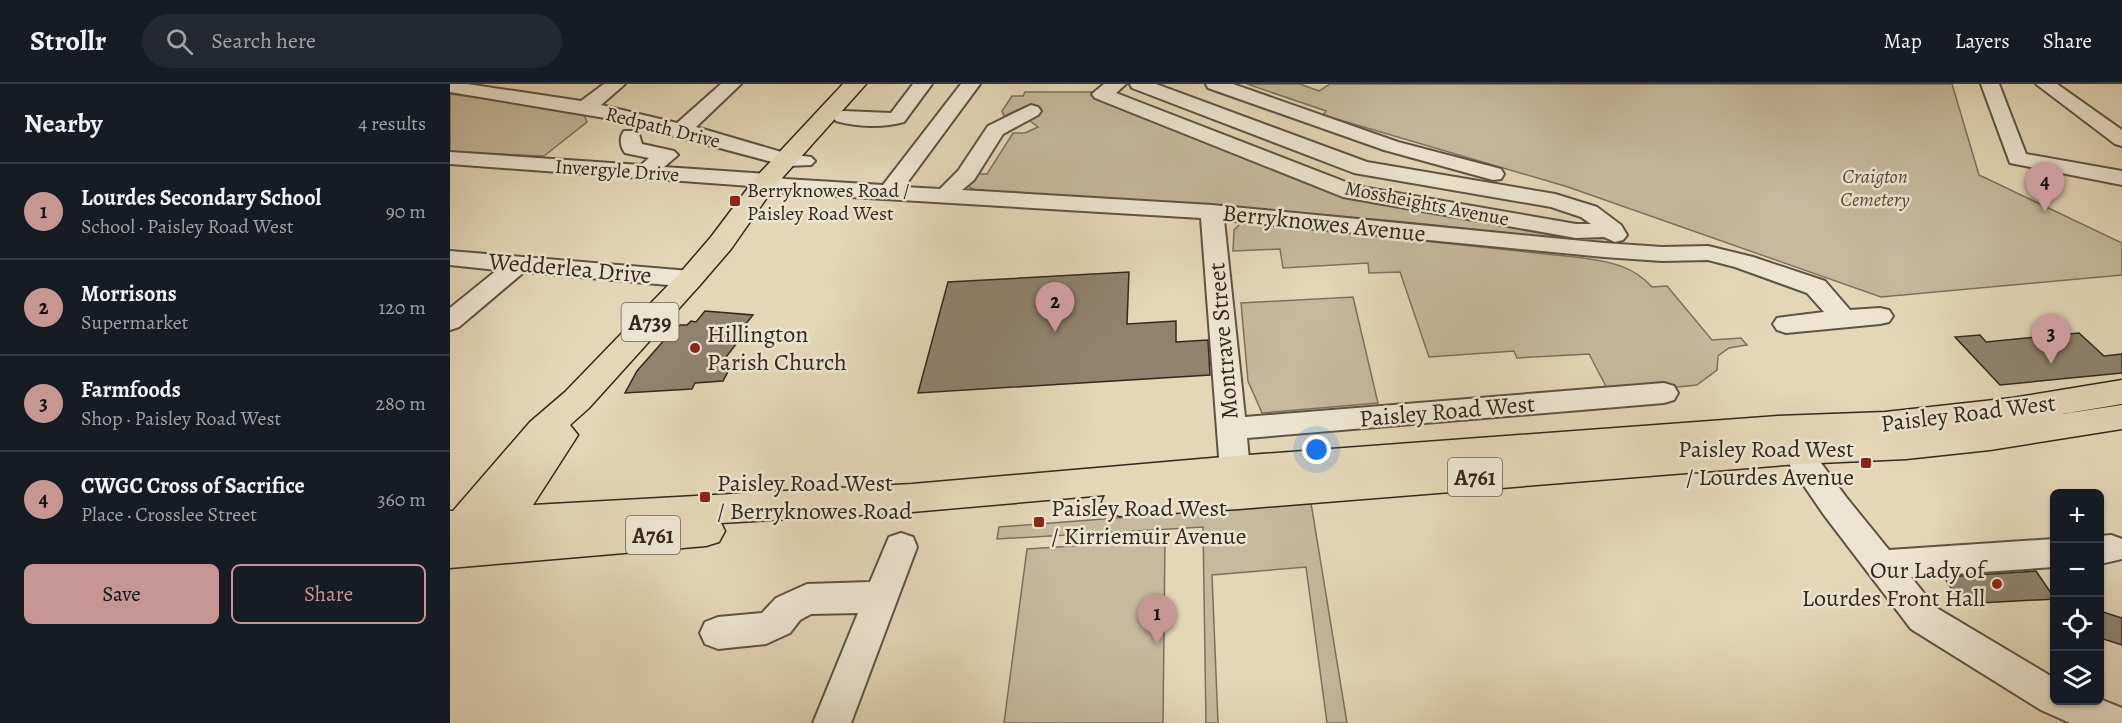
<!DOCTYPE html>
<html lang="en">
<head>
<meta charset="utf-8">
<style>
	:root { --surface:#171b24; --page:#242831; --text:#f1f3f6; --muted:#9ea1a6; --line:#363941; --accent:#c59692 }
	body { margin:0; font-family:Alegreya,serif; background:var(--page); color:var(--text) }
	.controls { position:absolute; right:18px; bottom:18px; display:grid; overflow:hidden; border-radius:9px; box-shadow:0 2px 4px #0004 }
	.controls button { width:54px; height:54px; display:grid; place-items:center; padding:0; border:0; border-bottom:2px solid var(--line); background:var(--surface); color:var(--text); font:30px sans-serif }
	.you { position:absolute; left:867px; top:366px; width:21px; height:21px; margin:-15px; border:4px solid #fff; border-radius:50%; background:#1a73e8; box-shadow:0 0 0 9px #1a73e833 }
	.badge { display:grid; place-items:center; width:39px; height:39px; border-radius:50%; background:var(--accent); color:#111; font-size:20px; font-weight:700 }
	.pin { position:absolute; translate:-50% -50px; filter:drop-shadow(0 2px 3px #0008) }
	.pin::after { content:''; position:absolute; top:32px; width:21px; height:18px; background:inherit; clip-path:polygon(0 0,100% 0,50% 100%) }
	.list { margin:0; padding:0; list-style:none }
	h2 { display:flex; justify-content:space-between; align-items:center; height:78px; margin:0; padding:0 24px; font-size:26px }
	h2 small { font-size:20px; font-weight:400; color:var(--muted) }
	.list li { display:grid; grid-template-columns:39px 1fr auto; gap:18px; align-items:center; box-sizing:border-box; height:96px; padding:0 24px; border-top:2px solid var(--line) }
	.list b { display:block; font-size:22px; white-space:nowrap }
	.list p { margin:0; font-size:20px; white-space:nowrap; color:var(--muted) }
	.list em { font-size:20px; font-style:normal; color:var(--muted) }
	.actions { display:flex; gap:12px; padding:18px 24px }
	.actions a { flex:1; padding:14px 0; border:2px solid var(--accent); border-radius:9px; text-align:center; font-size:21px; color:var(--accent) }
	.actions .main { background:var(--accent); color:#111 }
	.icon { flex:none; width:33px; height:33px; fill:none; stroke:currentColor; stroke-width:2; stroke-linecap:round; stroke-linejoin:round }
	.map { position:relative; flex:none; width:1672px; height:639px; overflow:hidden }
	header { display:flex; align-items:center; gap:36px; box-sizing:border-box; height:84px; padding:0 30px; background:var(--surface); border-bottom:2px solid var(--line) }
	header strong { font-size:28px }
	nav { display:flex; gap:33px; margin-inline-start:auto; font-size:21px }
	.search { width:420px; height:54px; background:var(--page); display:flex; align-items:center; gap:15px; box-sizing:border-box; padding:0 21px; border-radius:33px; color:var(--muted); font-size:22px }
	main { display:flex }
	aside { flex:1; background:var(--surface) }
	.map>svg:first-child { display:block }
	.green { fill:#c6b99e; stroke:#7c715e; stroke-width:1.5 }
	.building { fill:#8f836e; stroke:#32291e; stroke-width:1.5 }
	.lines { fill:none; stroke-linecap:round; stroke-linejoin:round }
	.minor-casing { stroke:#5e5444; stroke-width:4 }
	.major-casing { stroke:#32291e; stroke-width:3 }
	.minor { fill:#ede5d1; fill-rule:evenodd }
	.major { fill:#e4d7b8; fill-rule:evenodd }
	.poi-dot { fill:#8f2418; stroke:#ede5d1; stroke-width:2 }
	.labels { text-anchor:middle; stroke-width:5; stroke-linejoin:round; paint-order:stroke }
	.far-street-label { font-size:20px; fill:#32291e; stroke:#ede5d1 }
	.far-park-label { font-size:20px; font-style:italic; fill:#574d3e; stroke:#ede5d1 }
	.far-poi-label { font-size:20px; fill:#32291e; stroke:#ede5d1; text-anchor:start }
	.shield { fill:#ede5d1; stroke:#6a6154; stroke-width:1.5 }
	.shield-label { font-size:22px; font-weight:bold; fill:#32291e }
	.street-label { font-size:24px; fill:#32291e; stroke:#ede5d1 }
	.poi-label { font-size:24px; fill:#32291e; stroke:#ede5d1; text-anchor:start }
</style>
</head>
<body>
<header>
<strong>Strollr</strong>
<div class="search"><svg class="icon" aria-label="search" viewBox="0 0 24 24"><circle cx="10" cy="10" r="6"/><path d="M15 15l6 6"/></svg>Search here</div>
<nav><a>Map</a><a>Layers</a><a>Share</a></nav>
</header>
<main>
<aside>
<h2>Nearby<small>4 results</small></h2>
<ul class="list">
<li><span class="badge">1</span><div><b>Lourdes Secondary School</b><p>School · Paisley Road West</p></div><em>90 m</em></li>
<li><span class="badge">2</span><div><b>Morrisons</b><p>Supermarket</p></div><em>120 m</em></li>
<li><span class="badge">3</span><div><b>Farmfoods</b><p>Shop · Paisley Road West</p></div><em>280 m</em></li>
<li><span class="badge">4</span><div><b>CWGC Cross of Sacrifice</b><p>Place · Crosslee Street</p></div><em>360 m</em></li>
</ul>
<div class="actions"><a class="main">Save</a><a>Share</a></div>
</aside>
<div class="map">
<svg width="1672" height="639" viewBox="0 0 1672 639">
	<rect width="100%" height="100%" fill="#e4d7b8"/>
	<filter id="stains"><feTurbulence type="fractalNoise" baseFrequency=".00333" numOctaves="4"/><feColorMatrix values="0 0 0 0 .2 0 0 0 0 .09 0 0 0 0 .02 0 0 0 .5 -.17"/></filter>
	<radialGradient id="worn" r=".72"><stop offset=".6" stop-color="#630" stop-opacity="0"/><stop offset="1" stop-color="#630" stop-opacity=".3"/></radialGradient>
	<!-- green -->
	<path class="green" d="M797 0H850L869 7 880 0H1502L1529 91 1672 159V191L1431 213 1118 103 873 31 876 27Z
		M575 8H658L881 98 1159 151V157L1151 161C943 132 734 120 525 106L519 103 518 100 527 90H537L563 49H575L588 43 580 37 590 30 576 22 554 32 552 27 562 12H573Z
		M0 10 133 29 137 38 94 72 0 68Z
		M790 140H813L1134 174C1161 178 1183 182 1202 203L1217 202 1262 256 1291 254 1297 261 1279 264 1268 272 1267 286 1247 301 1160 310 1139 270 1067 274 1064 267 979 273 950 188 919 189 918 179 833 184 830 165 783 167 784 146Z
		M903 213 928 319 812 329 798 297 791 219Z
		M861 419 897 639H877L856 483 762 491 768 639H756L753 443 547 455 549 443Z
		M715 456 713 639H554L577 465Z"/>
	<!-- building -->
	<path class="building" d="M679 188 677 240 726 237V258L758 256 760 291 468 309 498 198Z
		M255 227 303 231 291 246 295 247 288 255H290L273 277 284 276 273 297 245 299 242 305 175 309 187 287 223 246 230 241H237L241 237 246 238Z
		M1629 249 1654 272 1672 270V289L1550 301 1505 253 1530 251 1536 258Z
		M1586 487 1605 515 1511 520 1494 493Z
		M1650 527 1672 534V561L1650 554Z"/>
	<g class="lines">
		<defs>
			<path id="minor" d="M0 0H17L131 17 154 0H175L151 21 227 39 271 0H291L246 43 338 70 361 73 365 77 361 81 337 82 161 35 0 8Z
				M463 0H482L454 38C433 44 407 43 386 37L383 33 386 29 393 27 441 29Z
				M511 0H530L454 103 490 105 508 87 538 42 581 21 588 23 591 27 588 31 553 50 524 96 512 106 762 121 1154 159 1212 163 1258 162 1303 173 1375 197 1400 226 1430 224 1439 226 1443 232 1439 238 1430 240 1336 249 1327 246 1323 240 1327 234 1374 228 1357 209 1285 183 1258 176 1212 177 1154 173 774 136 795 333 1214 299 1224 302 1228 309 1224 316 1214 319 797 354 800 386 796 394 785 398 774 394 770 386 751 134 334 109 315 103 0 80V68L191 81 199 74 175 69C170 63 169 53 174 47H188L192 60 224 67 228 71 214 83 316 90 335 95 433 101Z
				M654 0H676L666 9 906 102 1126 140H1141L1131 133 1101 123 904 89 682 4 680 0H706L917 78 1105 110 1147 123 1171 141 1177 151 1173 156 1165 158 1154 153 1126 154 893 113 645 14 642 10Z
				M756 0H783L948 58 1051 85 1054 90 1051 95 1043 96 934 66 758 4Z
				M1531 0H1549L1576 70 1672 87V101L1560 79Z
				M1586 0H1607L1672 46V62L1665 60Z
				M0 167 240 187 249 190 252 195 249 200 240 203 74 188 9 243 0 246V224L47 186 0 181Z
				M1334 339 1344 342 1396 413 1439 466 1604 455V483L1461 493 1485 523 1604 594V616H1650V615L1672 624V639H1620L1591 626 1461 545 1374 431 1324 358 1319 350 1324 342Z
				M451 449 463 453 467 463 401 639H363L408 529 361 530 350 536 340 549 316 560 268 565 255 560 250 549 255 538 268 533 312 529 326 514 357 500 420 498 439 453Z
				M1661 451 1672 455V475L1650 480V452Z"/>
			<path id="major" d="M393 0H416L325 102 281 165 250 201 139 324 120 341 128 351 83 421 462 400 785 372 1328 332 1435 328 1562 314 1672 296V320L1612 330 1672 321V345L1540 366 1456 375 1348 380 789 425 670 432 657 428 652 418 655 411 462 428 271 439 275 447 269 458 256 462 0 484V427H3L80 338 115 308 230 189 261 153 307 92Z"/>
		</defs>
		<!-- minor casing -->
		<use href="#minor" class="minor-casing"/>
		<!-- major casing -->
		<use href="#major" class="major-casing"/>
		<!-- minor -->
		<use href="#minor" class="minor"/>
		<!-- major -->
		<use href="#major" class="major"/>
	</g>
	<!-- markers -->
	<g class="poi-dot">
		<rect x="279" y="111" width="12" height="12" rx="3"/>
		<circle cx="245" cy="264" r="6"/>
		<rect x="1410" y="373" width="12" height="12" rx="3"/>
		<rect x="249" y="407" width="12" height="12" rx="3"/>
		<rect x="583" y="432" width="12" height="12" rx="3"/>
		<circle cx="1547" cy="500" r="6"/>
	</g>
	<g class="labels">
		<!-- far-street labels -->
		<g class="far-street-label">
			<text transform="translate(213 43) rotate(14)" y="7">Redpath Drive</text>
			<text transform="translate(167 86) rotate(4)" y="7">Invergyle Drive</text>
			<text transform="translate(977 119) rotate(11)" y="7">Mossheights Avenue</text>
		</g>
		<!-- far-park labels -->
		<g class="far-park-label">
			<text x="1425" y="99">Craigton<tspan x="1425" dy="23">Cemetery</tspan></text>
		</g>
		<!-- far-poi labels -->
		<g class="far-poi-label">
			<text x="297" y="113">Berryknowes Road /<tspan x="297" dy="23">Paisley Road West</tspan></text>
		</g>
		<!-- shield labels -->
		<g class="shield">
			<rect x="171.5" y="219" width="57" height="38" rx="4.5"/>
			<rect x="998" y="374" width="54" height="38" rx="4.5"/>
			<rect x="176" y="432" width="54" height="38" rx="4.5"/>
		</g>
		<g class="shield-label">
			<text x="200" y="246">A739</text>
			<text x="1025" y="401">A761</text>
			<text x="203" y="459">A761</text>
		</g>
		<!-- street labels -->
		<g class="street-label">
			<text transform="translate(874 139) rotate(6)" y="8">Berryknowes Avenue</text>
			<text transform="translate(120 184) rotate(5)" y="8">Wedderlea Drive</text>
			<text transform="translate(773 257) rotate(-95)" y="8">Montrave Street</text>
			<text transform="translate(997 327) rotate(-5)" y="8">Paisley Road West</text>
			<text transform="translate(1518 329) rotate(-7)" y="8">Paisley Road West</text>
		</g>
		<!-- poi labels -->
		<g class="poi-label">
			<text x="257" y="258">Hillington<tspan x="257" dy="28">Parish Church</tspan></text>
			<text x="1404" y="373" text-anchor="end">Paisley Road West<tspan x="1404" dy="28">/ Lourdes Avenue</tspan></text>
			<text x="267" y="407">Paisley Road West<tspan x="267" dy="28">/ Berryknowes Road</tspan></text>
			<text x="601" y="432">Paisley Road West<tspan x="601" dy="28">/ Kirriemuir Avenue</tspan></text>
			<text x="1535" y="494" text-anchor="end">Our Lady of<tspan x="1535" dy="28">Lourdes Front Hall</tspan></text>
		</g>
	</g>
	<rect width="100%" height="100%" filter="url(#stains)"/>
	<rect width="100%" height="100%" fill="url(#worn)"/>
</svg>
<div class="controls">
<button>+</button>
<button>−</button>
<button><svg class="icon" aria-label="locate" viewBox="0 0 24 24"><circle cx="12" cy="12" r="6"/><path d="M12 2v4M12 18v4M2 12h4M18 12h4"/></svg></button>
<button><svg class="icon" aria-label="layers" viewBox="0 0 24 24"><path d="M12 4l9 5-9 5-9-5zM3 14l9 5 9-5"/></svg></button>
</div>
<div class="you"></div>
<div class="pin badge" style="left:707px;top:560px">1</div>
<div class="pin badge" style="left:605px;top:248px">2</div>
<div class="pin badge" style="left:1601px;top:280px">3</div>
<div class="pin badge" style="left:1595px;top:128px">4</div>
</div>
</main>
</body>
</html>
